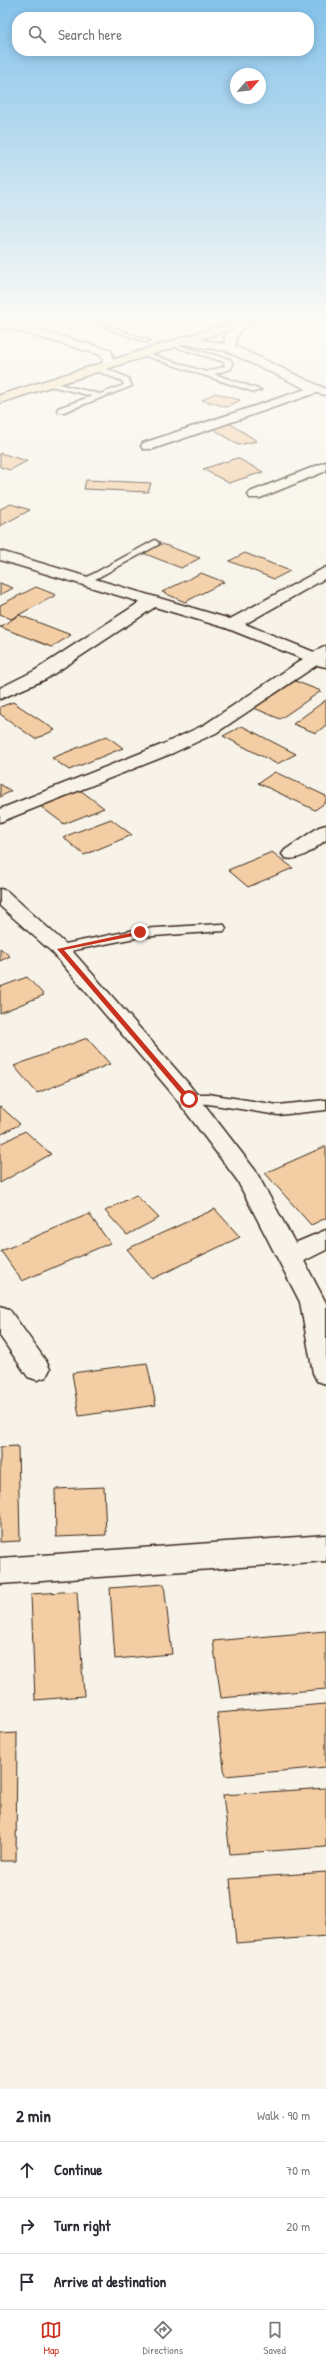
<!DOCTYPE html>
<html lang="en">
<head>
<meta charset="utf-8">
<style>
	:root { --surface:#fff; --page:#f2f2f3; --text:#2b2b33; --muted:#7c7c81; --line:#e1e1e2; --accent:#c8321e }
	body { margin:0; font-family:"Patrick Hand",sans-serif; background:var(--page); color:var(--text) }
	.compass { position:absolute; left:230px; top:68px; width:36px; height:36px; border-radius:50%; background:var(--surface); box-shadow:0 2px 10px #0003; rotate:62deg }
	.stop { position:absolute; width:12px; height:12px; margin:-9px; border:3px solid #c8321e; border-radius:50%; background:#fff }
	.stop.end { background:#c8321e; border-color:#fff; box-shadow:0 1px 4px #0008 }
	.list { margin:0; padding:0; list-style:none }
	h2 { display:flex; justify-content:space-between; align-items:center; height:52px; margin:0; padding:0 16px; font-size:17px }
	h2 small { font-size:13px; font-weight:400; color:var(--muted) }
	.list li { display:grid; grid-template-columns:26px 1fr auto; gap:12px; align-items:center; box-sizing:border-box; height:56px; padding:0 16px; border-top:1px solid var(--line) }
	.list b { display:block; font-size:15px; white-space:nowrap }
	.list em { font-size:13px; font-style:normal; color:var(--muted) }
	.icon { flex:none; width:22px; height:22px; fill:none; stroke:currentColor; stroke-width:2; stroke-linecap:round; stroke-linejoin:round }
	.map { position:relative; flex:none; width:326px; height:2089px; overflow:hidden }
	.search { position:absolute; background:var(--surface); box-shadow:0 2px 10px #0003; left:12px; right:12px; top:12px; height:44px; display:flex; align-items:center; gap:10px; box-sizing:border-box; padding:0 14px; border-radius:16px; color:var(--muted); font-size:15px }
	.sheet { height:220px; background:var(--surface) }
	nav { display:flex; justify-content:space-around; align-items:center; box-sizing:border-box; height:56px; border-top:1px solid var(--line); background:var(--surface); font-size:11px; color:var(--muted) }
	nav a { display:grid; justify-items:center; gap:2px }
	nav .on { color:var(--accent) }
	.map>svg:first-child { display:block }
	.building { fill:#f3cda3; stroke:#3b2a1e }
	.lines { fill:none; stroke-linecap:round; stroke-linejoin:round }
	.lane-casing { stroke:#3b2a1e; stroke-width:3 }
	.street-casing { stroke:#3b2a1e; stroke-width:3 }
	.highway-casing { stroke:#3b2a1e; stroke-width:3 }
	.lane { fill:#f7f3e8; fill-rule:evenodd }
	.street { fill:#f7f3e8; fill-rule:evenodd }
	.highway { fill:#f9deab; fill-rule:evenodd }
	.route { fill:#c8321e }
</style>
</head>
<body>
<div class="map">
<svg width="326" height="2089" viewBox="0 0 326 2089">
	<rect width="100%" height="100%" fill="#f7f3e8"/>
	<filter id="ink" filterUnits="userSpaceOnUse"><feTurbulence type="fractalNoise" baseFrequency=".025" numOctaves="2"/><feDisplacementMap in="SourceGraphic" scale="8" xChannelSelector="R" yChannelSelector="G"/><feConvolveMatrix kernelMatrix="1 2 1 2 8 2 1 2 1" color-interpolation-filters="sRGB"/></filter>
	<g filter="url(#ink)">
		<!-- building -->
		<path class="building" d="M215 393 240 400 227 407 202 400Z
			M229 423 257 441 238 445 211 427Z
			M0 453 27 461 10 470 0 467Z
			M237 458 263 472 229 483 203 469Z
			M86 480 151 483 148 492 84 489Z
			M11 504 30 510 0 526V509Z
			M162 544 200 558 181 568 143 553Z
			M245 553 290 571 274 579 229 561Z
			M201 573 224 582 185 602 162 592Z
			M0 583 13 588 0 595Z
			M36 587 56 595 11 619 0 614V605Z
			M19 615 71 635 52 647 0 627Z
			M295 681 321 691 280 719 254 708Z
			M326 700V725L316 733 293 724Z
			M13 702 55 730 35 739 0 714V707Z
			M242 726 296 754 277 764 223 736Z
			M107 736 123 748 69 770 52 758Z
			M275 772 326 796V802L315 810 258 783Z
			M0 784 11 791 0 797Z
			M80 790 104 808 64 824 40 806Z
			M111 819 132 835 84 855 63 837Z
			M272 852 293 868 248 887 228 870Z
			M0 948 10 956 0 961Z
			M27 977 44 995 0 1013V987Z
			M87 1038 110 1064 37 1093 14 1066Z
			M0 1106 20 1124 0 1135Z
			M25 1131 51 1154 0 1183V1144Z
			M326 1146V1218L311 1225 265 1173Z
			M136 1195 159 1218 127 1235 105 1211Z
			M215 1209 240 1237 152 1279 127 1249Z
			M89 1214 110 1243 22 1281 1 1251Z
			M147 1363 156 1405 79 1416 72 1373Z
			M18 1446 20 1541 0 1542V1447Z
			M104 1487 106 1535 56 1537 55 1489Z
			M164 1584 172 1654 115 1659 110 1588Z
			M77 1591 84 1696 35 1700 31 1594Z
			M326 1631V1689L221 1698 213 1641Z
			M326 1704V1767L225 1776 217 1713Z
			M17 1733 16 1861H0V1734Z
			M326 1788V1847L230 1854 223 1795Z
			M326 1872V1936L236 1943 230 1879Z"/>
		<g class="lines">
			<defs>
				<path id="lane" d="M85 320H93L150 341 145 342Z
					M169 343 230 359 233 364 231 369 214 374 261 390 254 392 137 353 143 352 206 372 225 366 224 362 169 345Z
					M94 366H100L128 378 132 386 64 412H58V408L92 396 46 385V381L100 394 124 385 122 381 94 370Z
					M155 540 159 543 158 545 88 583 80 581Z
					M220 924 224 925 226 928 224 931 140 937 60 953 54 949 60 945 140 929Z
					M189 1094H208L278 1105 326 1100V1110L278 1115 208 1104 184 1102 182 1099 184 1096Z"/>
				<path id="street" d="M0 320 111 350 114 364 112 367H104L101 355 0 326Z
					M237 320H245L247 322 237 336 235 346 326 389V395L316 393 153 449H143L141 446 143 443 306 389 226 351 183 344 177 340 183 336 224 344 225 336Z
					M326 462V471L260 498H250L248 495 250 492Z
					M0 551 230 619 326 567V578L245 624 314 652 326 646V667L317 665 216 733 173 753 0 822V809L161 745 204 725 303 659 226 628 155 607 46 679 0 699V688L34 671 140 602 0 560Z
					M326 825V840C314 848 301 862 285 858L282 854 285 850 319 827Z
					M0 889 7 891 67 945 187 1082 255 1170 295 1243 326 1230V1250L304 1261 326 1303V1384L317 1381 313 1373 300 1302 237 1180 171 1092 53 953 0 906Z
					M0 1306 9 1309 46 1361 50 1369 46 1377 37 1380 28 1377 0 1336Z
					M326 1535V1561L0 1584V1558Z"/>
				<path id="highway" d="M239 320H256L254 322 0 403V395Z"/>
			</defs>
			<!-- lane casing -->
			<use href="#lane" class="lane-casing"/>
			<!-- street casing -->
			<use href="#street" class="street-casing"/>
			<!-- highway casing -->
			<use href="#highway" class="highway-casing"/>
			<!-- lane -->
			<use href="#lane" class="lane"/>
			<!-- street -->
			<use href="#street" class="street"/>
			<!-- highway -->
			<use href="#highway" class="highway"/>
		</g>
	</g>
	<!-- sky -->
	<linearGradient id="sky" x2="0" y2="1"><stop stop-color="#84c2eb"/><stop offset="0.52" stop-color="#fbfaf5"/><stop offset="1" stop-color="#fbfaf5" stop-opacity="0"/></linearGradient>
	<rect width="326" height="612" fill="url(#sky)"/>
	<!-- route -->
	<path class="route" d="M140 931 143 934 64 950 191 1098V1101H187L57 949Z"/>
</svg>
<svg class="compass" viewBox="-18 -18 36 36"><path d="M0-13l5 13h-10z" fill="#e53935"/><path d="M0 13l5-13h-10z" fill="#7c7c81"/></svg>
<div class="stop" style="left:189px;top:1099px"></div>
<div class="stop end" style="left:140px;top:932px"></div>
<div class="search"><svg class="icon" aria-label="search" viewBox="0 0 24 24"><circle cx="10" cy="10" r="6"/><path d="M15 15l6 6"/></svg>Search here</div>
</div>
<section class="sheet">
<h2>2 min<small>Walk · 90 m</small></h2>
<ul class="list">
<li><svg class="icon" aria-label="ahead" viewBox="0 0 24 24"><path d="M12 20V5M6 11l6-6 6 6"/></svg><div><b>Continue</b></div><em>70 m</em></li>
<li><svg class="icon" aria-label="right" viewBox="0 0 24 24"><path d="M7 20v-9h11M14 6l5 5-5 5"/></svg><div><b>Turn right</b></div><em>20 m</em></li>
<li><svg class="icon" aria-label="arrive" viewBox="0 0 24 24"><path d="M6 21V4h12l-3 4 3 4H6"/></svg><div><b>Arrive at destination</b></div></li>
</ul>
</section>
<nav>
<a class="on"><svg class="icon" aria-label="map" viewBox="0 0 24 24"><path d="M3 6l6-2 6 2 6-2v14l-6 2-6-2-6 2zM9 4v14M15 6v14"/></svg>Map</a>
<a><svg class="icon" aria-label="directions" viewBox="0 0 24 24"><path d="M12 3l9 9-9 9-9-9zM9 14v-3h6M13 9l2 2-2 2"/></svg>Directions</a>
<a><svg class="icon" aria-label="saved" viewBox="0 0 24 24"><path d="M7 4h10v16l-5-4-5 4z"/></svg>Saved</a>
</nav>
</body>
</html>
